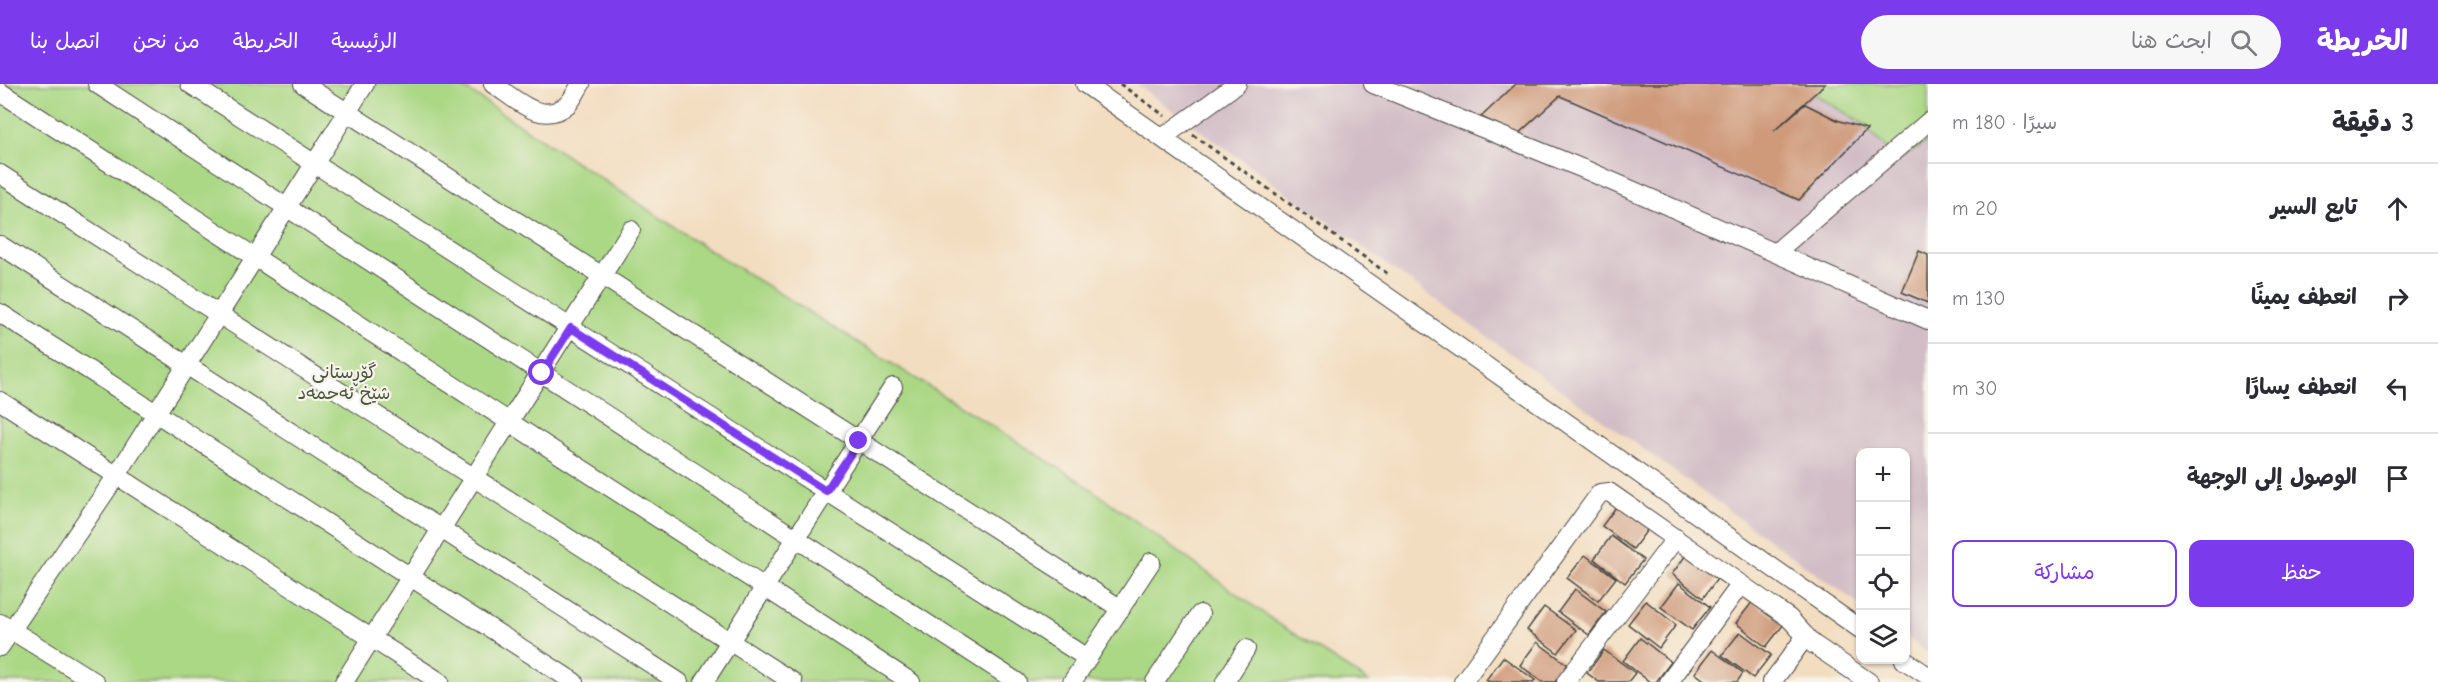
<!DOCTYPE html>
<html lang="ar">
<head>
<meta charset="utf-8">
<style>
	:root { --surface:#fff; --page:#f7f7f7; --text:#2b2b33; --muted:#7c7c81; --line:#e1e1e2; --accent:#7c3aed }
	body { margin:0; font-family:"Comic Neue","Playpen Sans Arabic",sans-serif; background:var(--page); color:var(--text); direction:rtl }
	.controls { position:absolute; right:18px; bottom:18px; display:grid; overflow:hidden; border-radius:12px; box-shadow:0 2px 4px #0004 }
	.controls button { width:54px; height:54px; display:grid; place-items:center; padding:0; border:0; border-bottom:2px solid var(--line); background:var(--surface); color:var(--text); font:30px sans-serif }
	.stop { position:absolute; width:18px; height:18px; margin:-14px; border:4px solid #7c3aed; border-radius:50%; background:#fff }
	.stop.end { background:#7c3aed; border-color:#fff; box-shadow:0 2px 6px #0008 }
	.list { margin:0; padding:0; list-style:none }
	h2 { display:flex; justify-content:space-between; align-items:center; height:78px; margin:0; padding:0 24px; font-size:26px }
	h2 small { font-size:20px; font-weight:400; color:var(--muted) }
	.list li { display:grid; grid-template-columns:39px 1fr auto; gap:18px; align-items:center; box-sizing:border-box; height:90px; padding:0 24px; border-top:2px solid var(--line) }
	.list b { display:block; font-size:22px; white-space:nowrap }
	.list em { font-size:20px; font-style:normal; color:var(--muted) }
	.actions { display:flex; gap:12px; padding:18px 24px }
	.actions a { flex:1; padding:14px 0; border:2px solid var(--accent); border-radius:12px; text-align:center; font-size:21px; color:var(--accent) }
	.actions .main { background:var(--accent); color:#fff }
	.icon { flex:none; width:33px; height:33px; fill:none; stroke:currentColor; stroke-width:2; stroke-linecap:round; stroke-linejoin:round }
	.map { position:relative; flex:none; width:1928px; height:598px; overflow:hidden; direction:ltr }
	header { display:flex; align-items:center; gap:36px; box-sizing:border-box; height:84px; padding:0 30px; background:var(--accent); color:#fff }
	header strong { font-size:28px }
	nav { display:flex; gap:33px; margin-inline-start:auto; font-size:21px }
	.search { width:420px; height:54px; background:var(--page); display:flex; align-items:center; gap:15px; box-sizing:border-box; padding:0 21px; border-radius:33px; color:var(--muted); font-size:22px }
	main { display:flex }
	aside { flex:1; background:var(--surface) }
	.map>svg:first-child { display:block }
	.industrial { fill:#d2bdc6 }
	.green { fill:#abd885; stroke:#6b8258; stroke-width:1.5 }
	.building { fill:#cf9a7a }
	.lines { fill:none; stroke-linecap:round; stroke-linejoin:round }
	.minor-casing { stroke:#494641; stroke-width:20 }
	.path { stroke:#494641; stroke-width:3; stroke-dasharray:4.5 4.5; stroke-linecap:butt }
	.minor { stroke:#fff; stroke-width:18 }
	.route { stroke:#7c3aed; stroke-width:8 }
	.labels { text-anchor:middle; stroke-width:4.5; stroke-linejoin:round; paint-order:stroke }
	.park-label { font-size:18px; fill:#4b5642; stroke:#f7f3e8 }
</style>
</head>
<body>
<header>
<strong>الخريطة</strong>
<div class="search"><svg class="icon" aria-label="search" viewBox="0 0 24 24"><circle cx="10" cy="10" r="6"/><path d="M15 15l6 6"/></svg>ابحث هنا</div>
<nav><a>الرئيسية</a><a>الخريطة</a><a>من نحن</a><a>اتصل بنا</a></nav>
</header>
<main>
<aside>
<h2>3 دقيقة<small>سيرًا · 180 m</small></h2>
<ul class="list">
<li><svg class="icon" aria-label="ahead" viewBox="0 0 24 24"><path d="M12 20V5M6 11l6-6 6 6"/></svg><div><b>تابع السير</b></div><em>20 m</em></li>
<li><svg class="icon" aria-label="right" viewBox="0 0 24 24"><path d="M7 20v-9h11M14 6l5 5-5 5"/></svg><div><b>انعطف يمينًا</b></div><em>130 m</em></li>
<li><svg class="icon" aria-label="left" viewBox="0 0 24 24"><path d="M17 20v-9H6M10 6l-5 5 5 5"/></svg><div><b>انعطف يسارًا</b></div><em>30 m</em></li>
<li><svg class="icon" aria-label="arrive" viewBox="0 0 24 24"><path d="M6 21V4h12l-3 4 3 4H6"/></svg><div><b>الوصول إلى الوجهة</b></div></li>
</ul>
<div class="actions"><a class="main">حفظ</a><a>مشاركة</a></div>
</aside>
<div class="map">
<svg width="1928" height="598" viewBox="0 0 1928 598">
	<rect width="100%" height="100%" fill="#f7f3e8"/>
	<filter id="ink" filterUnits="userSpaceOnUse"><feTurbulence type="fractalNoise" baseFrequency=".0167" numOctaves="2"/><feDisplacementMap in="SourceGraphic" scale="12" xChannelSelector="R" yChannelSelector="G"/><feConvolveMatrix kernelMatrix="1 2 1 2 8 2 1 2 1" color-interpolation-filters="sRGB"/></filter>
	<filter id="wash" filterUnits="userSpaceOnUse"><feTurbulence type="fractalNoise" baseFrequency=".008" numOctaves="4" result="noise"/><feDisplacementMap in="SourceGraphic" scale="24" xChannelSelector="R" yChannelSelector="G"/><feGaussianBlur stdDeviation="1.35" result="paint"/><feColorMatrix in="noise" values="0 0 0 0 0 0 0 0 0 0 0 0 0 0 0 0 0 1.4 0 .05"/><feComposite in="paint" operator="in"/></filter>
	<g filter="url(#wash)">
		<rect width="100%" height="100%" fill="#f3ddc0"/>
		<!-- industrial -->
		<path class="industrial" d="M1136 0H1928V569L1906 553V368H1860V521Z"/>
		<!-- green -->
		<path class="green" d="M0 0H458L703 162 1080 397 1280 541 1369 598H0Z
			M1813 0H1928V57L1898 77 1867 45V42L1807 6Z"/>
		<g id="blocks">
			<!-- building -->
			<path class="building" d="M1516 0H1825L1774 47 1805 20 1837 36 1867 45 1799 116 1560 12 1518 50 1481 33Z
				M1919 167 1928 171V219L1902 208Z
				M1619 419 1650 442 1633 465 1602 442Z
				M1611 452 1643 476 1625 499 1594 475Z
				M1689 467 1720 491 1703 514 1672 490Z
				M1585 471 1616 494 1598 517 1567 494Z
				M1679 499 1710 523 1692 546 1661 523Z
				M1575 505 1606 528 1589 551 1558 528Z
				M1646 517 1676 541 1659 564 1628 540Z
				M1753 517 1784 540 1766 563 1736 539Z
				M1544 523 1576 546 1558 569 1527 546Z
				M1740 548 1771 571 1753 594 1722 571Z
				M1640 554 1671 578 1656 598H1650L1623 577Z
				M1537 558 1568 581 1555 598H1542L1520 581Z
				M1604 566 1635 589 1628 598H1599L1587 589Z
				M1712 566 1743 589 1737 598H1707L1695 589Z
				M1503 573 1535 596 1533 598H1490L1486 596Z"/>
		</g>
	</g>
	<g filter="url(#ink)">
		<use href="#blocks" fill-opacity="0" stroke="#494641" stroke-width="1.5"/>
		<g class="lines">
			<defs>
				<path id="minor" d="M97 0 1017 598
					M190 0 1087 574
					M303 0 1121 525
					M493 0C516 15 542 43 568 20 573 15 577 6 581 0
					M1085 0 1860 545
					M1373 0 1586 86 1928 236
					M0 8 911 598
					M1162 54 1237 0
					M0 90 793 598
					M0 161 679 598
					M1775 169 1928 38
					M0 229 574 598
					M0 317 440 598
					M0 539 95 598
					M0 563 117 391 365 0
					M1904 576 1928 592
					M344 598 631 146
					M704 598 893 303
					M1072 598 1151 478
					M1155 598 1200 530
					M1225 598 1246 565
					M1463 598 1600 409 1609 408 1789 534 1813 560 1869 598
					M1566 598 1676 454
					M1669 598 1741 500
					M1772 598 1806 552"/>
			</defs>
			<!-- minor casing -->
			<use href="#minor" class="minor-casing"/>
			<!-- path -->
			<path class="path" d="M1120 0 1165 32
				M1193 51 1388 190"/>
			<!-- minor -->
			<use href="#minor" class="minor"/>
		</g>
	</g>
	<g class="lines" filter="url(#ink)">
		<!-- route -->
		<path class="route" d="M542 289 571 244 826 407 859 357"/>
	</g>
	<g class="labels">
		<!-- park labels -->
		<g class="park-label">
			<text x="344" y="294">گۆڕستانی<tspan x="344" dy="21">شێخ ئەحمەد</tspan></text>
		</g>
	</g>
</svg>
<div class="controls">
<button>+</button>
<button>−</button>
<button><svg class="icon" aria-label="locate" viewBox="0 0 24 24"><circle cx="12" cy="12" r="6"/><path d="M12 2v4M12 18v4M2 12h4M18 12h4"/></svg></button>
<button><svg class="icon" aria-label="layers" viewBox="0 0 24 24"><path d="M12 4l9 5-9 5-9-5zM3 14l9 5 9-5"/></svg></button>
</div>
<div class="stop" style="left:542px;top:289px"></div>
<div class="stop end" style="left:859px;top:357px"></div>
</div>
</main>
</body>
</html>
